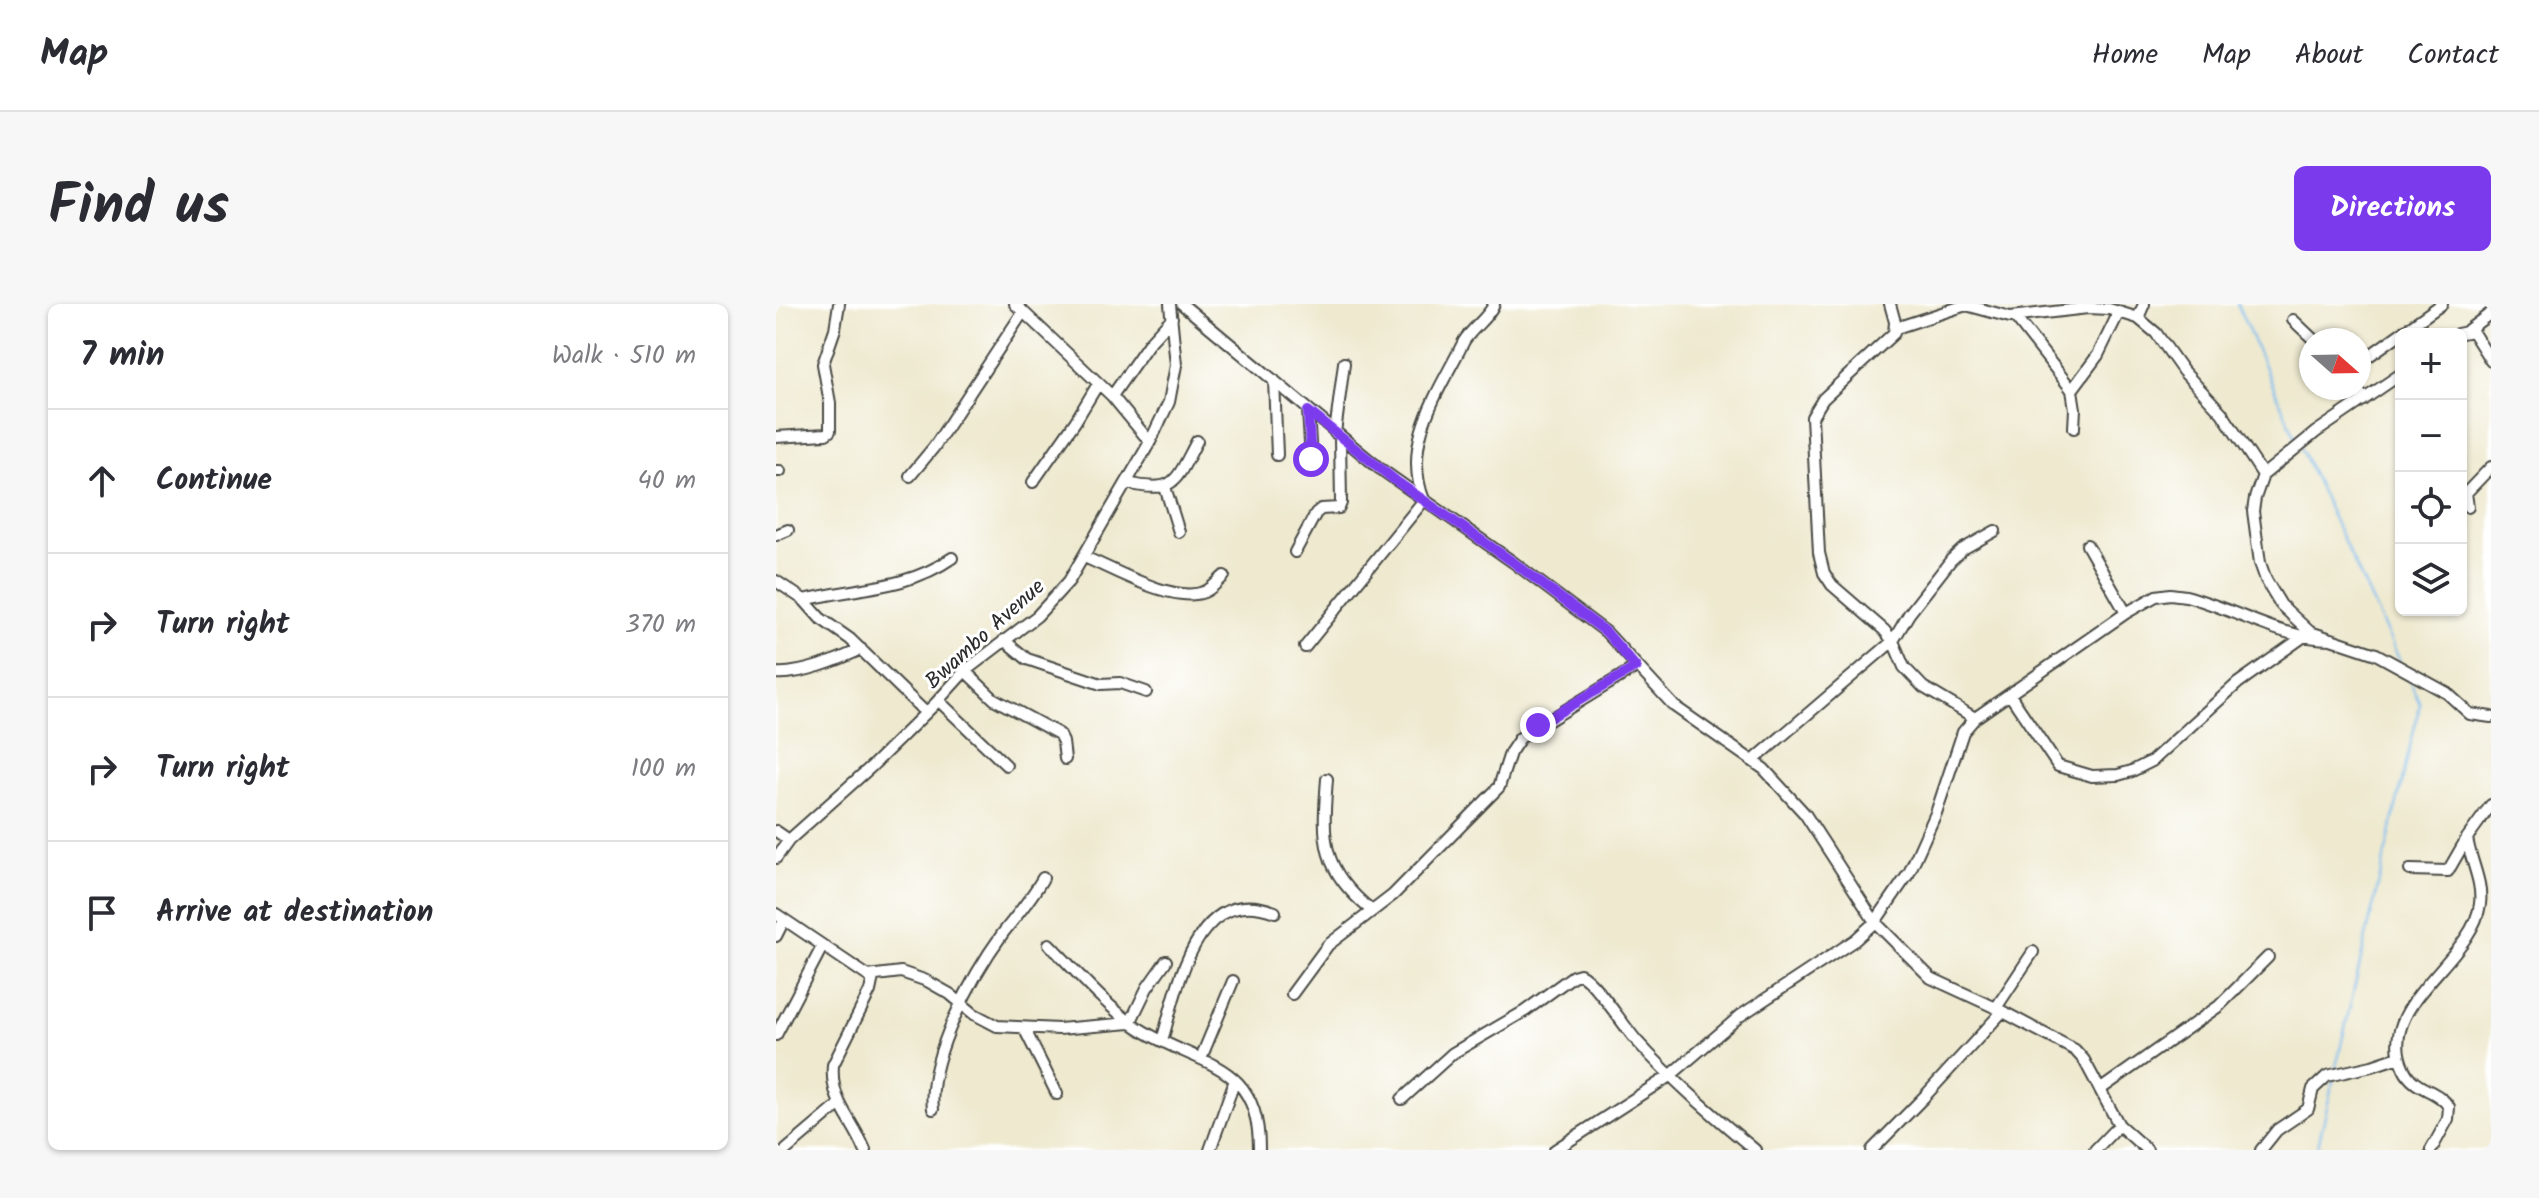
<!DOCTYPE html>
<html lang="en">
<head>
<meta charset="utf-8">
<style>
	:root { --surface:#fff; --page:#f7f7f7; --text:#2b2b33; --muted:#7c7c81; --line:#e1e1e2; --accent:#7c3aed }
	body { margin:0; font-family:Kalam,sans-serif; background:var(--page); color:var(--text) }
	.controls { position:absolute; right:24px; top:24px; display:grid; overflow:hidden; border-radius:12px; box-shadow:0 2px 6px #0004 }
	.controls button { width:72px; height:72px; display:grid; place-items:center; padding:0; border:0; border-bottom:2px solid var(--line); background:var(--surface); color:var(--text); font:40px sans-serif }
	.compass { position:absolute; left:1523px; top:24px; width:72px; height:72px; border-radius:50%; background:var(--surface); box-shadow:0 2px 6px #0004; rotate:110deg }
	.stop { position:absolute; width:24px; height:24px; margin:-18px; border:6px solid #7c3aed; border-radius:50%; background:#fff }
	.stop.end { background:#7c3aed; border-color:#fff; box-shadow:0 2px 8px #0008 }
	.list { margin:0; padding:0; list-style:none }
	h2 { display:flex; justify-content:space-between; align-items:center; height:104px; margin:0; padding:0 32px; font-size:34px }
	h2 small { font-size:26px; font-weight:400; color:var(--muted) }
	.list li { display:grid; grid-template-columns:52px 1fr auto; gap:24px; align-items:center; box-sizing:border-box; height:144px; padding:0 32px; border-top:2px solid var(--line) }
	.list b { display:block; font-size:30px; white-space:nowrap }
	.list em { font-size:26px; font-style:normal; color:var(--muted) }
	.icon { flex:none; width:44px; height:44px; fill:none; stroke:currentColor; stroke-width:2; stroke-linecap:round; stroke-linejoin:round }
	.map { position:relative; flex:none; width:1715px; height:846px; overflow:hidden; border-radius:12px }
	header { display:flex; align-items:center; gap:48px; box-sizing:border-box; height:112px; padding:0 40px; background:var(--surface); border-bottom:2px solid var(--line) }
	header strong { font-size:38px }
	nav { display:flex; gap:44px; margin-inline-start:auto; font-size:28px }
	.intro { display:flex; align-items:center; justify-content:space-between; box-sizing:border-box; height:192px; padding:0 48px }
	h1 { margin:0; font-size:56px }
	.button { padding:20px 36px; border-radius:12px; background:var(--accent); color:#fff; font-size:28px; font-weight:700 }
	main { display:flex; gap:48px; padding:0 48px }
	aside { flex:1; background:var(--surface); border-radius:12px; box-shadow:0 2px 6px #0004 }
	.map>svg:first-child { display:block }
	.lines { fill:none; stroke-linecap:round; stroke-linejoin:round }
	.stream { stroke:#7cbcf0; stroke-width:2 }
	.minor-casing { stroke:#484844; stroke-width:14 }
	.minor { stroke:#fff; stroke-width:10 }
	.route { stroke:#7c3aed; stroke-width:10 }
	.labels { text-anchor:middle; stroke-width:6; stroke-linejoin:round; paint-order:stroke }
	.street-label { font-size:22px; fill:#2b2b2b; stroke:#fff }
</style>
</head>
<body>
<header>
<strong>Map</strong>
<nav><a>Home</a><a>Map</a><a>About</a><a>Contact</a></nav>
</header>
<div class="intro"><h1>Find us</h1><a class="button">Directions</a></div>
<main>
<aside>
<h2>7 min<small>Walk · 510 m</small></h2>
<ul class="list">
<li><svg class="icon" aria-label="ahead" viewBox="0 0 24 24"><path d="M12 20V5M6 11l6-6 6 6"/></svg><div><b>Continue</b></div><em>40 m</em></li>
<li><svg class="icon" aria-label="right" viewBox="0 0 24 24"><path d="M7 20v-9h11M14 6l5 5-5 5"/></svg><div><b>Turn right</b></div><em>370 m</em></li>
<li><svg class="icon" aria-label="right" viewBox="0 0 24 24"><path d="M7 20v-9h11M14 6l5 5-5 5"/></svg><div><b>Turn right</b></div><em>100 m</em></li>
<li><svg class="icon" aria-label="arrive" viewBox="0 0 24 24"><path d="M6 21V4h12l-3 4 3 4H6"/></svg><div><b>Arrive at destination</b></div></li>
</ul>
</aside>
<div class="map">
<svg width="1715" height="846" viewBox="0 0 1715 846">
	<rect width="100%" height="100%" fill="#fff"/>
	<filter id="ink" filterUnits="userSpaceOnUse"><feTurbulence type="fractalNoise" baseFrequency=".0125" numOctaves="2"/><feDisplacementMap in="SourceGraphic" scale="16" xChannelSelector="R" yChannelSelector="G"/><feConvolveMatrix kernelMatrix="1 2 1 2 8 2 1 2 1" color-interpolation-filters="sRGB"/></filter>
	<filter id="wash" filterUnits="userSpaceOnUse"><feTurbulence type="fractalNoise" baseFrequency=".006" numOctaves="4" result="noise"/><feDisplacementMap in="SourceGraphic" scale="32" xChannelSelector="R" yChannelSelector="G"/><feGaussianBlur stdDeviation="1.8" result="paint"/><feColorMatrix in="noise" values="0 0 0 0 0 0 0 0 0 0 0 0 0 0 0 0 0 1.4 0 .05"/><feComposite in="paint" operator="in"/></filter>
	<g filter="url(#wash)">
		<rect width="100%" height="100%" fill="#eee9cf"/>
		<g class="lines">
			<!-- stream -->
			<path class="stream" d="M1461 0 1522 139
				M1525 145 1624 357
				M1559 767 1644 400 1632 373
				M1541 846 1558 773"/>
		</g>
	</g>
	<g filter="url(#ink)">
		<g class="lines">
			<defs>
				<path id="minor" d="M239 0 336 92 374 138
					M406 0 603 164 737 258 830 328 898 402 988 465 1029 510 1099 618 1155 674 1220 704 1299 746 1308 756 1343 821 1371 846
					M1114 0 1119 18 1118 29 1047 95 1036 113 1043 249 1048 269 1056 281 1108 326 1117 337 1128 363 1147 383 1199 414
					M1239 13 1296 86 1299 105 1298 124
					M1362 14 1368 0
					M1517 16 1538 36
					M1120 24 1190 1 1234 13 1312 4 1333 5 1362 14 1380 29 1407 67 1446 109 1487 171
					M1692 26 1715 9
					M1681 30 1696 27 1715 57
					M1583 59 1666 0
					M1625 70 1540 128 1487 171 1479 194 1477 207 1484 259 1490 276 1505 301 1534 328 1600 350 1671 389 1694 410 1715 413
					M498 76 501 151
					M1581 84 1588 96
					M1296 86 1322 51 1343 8
					M336 92 373 39 396 14
					M532 107 535 155
					M559 129 568 59
					M0 133 50 130 54 127V99L47 60 59 25 63 0
					M0 167H4
					M134 172 158 143 247 8
					M257 178 299 118 322 80
					M351 179C400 190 399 178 421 137
					M389 183 403 228
					M1692 203 1690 189 1715 163
					M0 231 12 226
					M1311 241 1350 309
					M519 248 540 209 545 205 563 204 565 199 564 134
					M308 253C338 265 397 300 428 288 436 285 442 277 448 272
					M0 277 28 296 44 314 74 335 150 409
					M28 296C80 283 130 286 176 254
					M228 336 251 355 325 380 344 379 370 388
					M529 343 648 196C625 138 663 88 688 37 696 24 713 13 718 0
					M189 367 218 395 283 430 287 438 289 455
					M0 369C24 371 63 356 85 345
					M1234 391 1282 462 1316 472 1342 471 1356 467 1376 457 1462 379 1527 333
					M163 397 230 461
					M978 456 1117 337 1133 310 1175 256 1187 245 1219 227
					M551 475C546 539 545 564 596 607
					M0 527 13 536
					M0 554 13 536 96 462 159 400 189 367 261 312 293 277 374 138 393 98 400 61 394 0
					M1634 566 1672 567 1691 534
					M0 610 92 672 125 668 151 677 174 690 198 710 221 722 283 725 354 719 371 684 390 657
					M0 632 8 616
					M273 640C300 667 327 699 358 721 418 763 484 753 483 846
					M516 690 552 641 617 591 723 483 734 449 744 434 860 363
					M1220 704 1257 648
					M249 726 281 790
					M0 731 46 643
					M386 737C402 682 420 578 499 608
					M425 754 457 677
					M1325 785 1443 702 1492 653
					M626 795 677 749 749 707 797 672 804 670C818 676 847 721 860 736 896 776 938 812 979 846
					M157 805C151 754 197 670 227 629 241 611 255 595 267 574
					M10 846 63 801
					M89 846C76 814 54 798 57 761L94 687 97 673
					M434 846 459 776
					M779 846 895 771 964 712 1079 636 1099 618 1133 569 1160 509 1187 428 1199 414 1350 309 1380 292 1394 290 1410 292C1459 305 1504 335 1556 335
					M1096 846 1149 792 1226 708
					M1319 846 1343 821
					M1485 846 1501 826 1532 805 1537 785 1551 772 1596 762 1623 753
					M1655 846 1672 815 1673 803C1662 785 1638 787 1628 765 1597 701 1697 657 1704 600 1707 578 1694 556 1691 534L1715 501"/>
			</defs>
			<!-- minor casing -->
			<use href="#minor" class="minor-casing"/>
			<!-- minor -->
			<use href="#minor" class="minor"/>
		</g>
	</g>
	<g class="lines" filter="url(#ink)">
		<!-- route -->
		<path class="route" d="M535 155 532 107 620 177 737 258 830 328 860 363 762 421"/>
	</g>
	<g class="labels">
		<!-- street labels -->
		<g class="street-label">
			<text transform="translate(208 329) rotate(-42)" y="8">Bwambo Avenue</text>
		</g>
	</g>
</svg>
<div class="controls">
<button>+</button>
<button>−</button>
<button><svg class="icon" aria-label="locate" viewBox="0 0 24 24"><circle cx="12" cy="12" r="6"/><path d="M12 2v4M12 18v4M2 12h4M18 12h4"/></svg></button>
<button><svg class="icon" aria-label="layers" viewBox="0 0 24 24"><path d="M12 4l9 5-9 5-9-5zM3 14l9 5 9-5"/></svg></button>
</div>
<svg class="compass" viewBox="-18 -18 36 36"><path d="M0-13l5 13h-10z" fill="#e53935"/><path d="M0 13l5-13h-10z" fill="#7c7c81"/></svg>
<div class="stop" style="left:535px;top:155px"></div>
<div class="stop end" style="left:762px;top:421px"></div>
</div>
</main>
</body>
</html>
